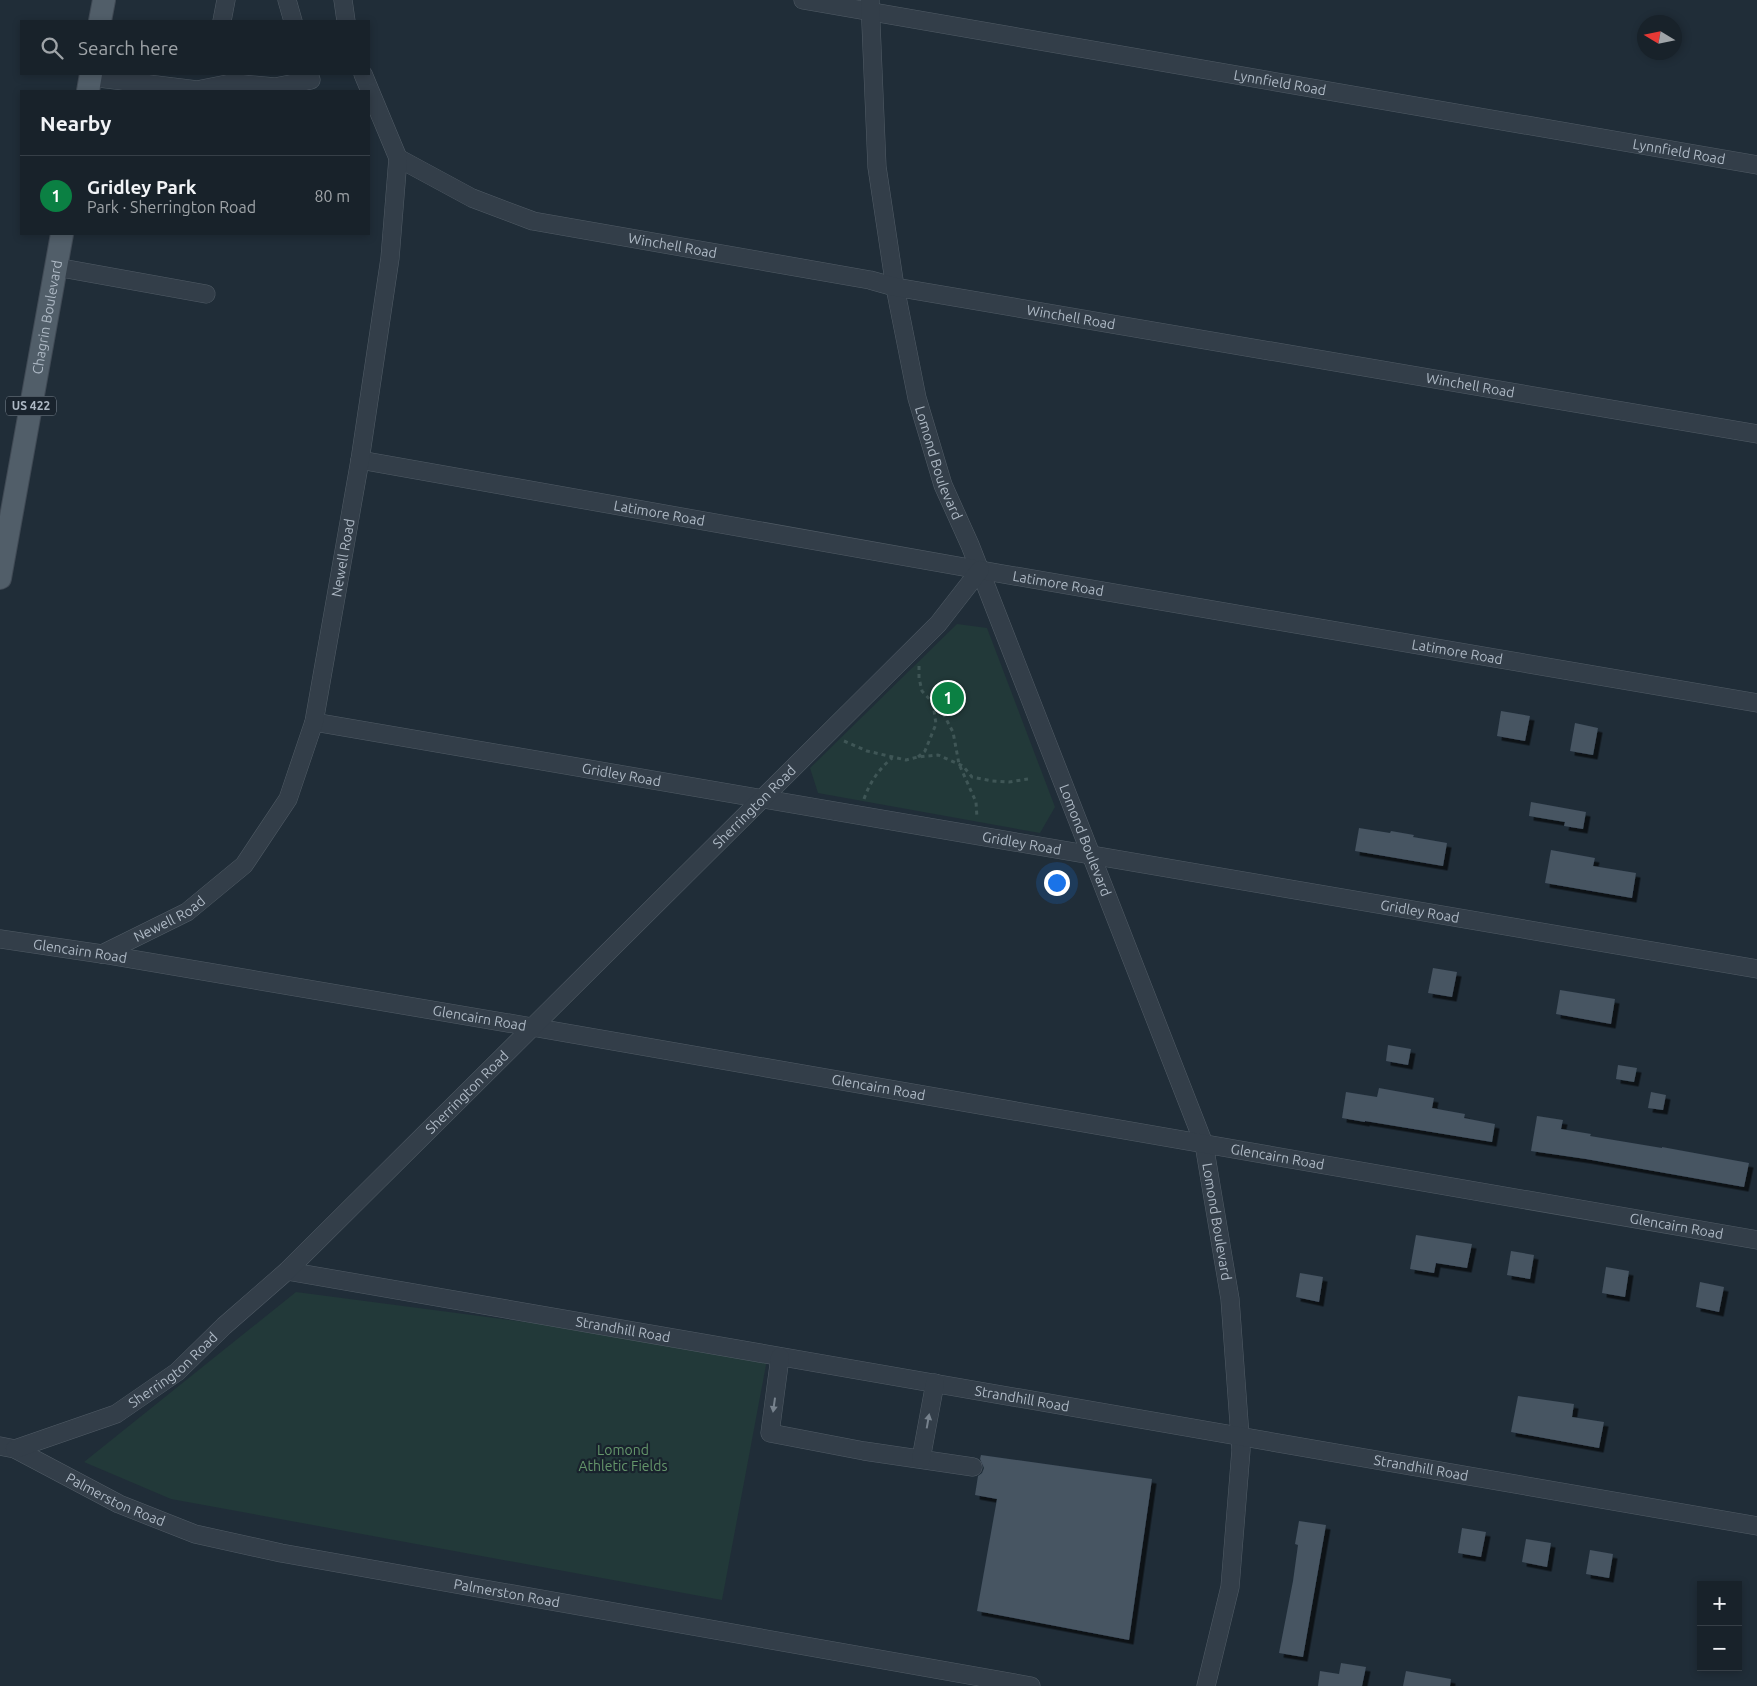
<!DOCTYPE html>
<html lang="en">
<head>
<meta charset="utf-8">
<style>
	:root { --surface:#18222a; --page:#212a32; --text:#f1f3f6; --muted:#9fa4a8; --line:#363f47; --accent:#0b8043 }
	body { margin:0; font-family:Ubuntu,sans-serif; background:var(--page); color:var(--text) }
	.controls { position:absolute; right:15px; bottom:15px; display:grid; overflow:hidden; border-radius:0px; box-shadow:0 2px 8px #0003 }
	.controls button { width:45px; height:45px; display:grid; place-items:center; padding:0; border:0; border-bottom:1px solid var(--line); background:var(--surface); color:var(--text); font:25px sans-serif }
	.compass { position:absolute; left:1637px; top:15px; width:45px; height:45px; border-radius:50%; background:var(--surface); box-shadow:0 2px 8px #0003; rotate:280deg }
	.you { position:absolute; left:1056px; top:882px; width:18px; height:18px; margin:-12px; border:4px solid #fff; border-radius:50%; background:#1a73e8; box-shadow:0 0 0 8px #1a73e833 }
	.badge { display:grid; place-items:center; width:32px; height:32px; border-radius:50%; background:var(--accent); color:#fff; font-size:16px; font-weight:700 }
	.pin { position:absolute; translate:-50% -50%; border:2px solid #fff; box-shadow:0 1px 5px #0006 }
	.list { margin:0; padding:0; list-style:none }
	h2 { display:flex; justify-content:space-between; align-items:center; height:65px; margin:0; padding:0 20px; font-size:21px }
	h2 small { font-size:16px; font-weight:400; color:var(--muted) }
	.list li { display:grid; grid-template-columns:32px 1fr auto; gap:15px; align-items:center; box-sizing:border-box; height:80px; padding:0 20px; border-top:1px solid var(--line) }
	.list b { display:block; font-size:19px; white-space:nowrap }
	.list p { margin:0; font-size:16px; white-space:nowrap; color:var(--muted) }
	.list em { font-size:16px; font-style:normal; color:var(--muted) }
	.icon { flex:none; width:28px; height:28px; fill:none; stroke:currentColor; stroke-width:2; stroke-linecap:round; stroke-linejoin:round }
	.map { position:relative; flex:none; width:1757px; height:1686px; overflow:hidden }
	.search { position:absolute; background:var(--surface); box-shadow:0 2px 8px #0003; left:20px; top:20px; width:350px; height:55px; display:flex; align-items:center; gap:12px; box-sizing:border-box; padding:0 18px; border-radius:0px; color:var(--muted); font-size:19px }
	.panel { position:absolute; background:var(--surface); box-shadow:0 2px 8px #0003; left:20px; top:90px; width:350px; height:145px; border-radius:0px }
	.map>svg:first-child { display:block }
	.green { fill:#223939 }
	.building { fill:#465462; filter:url(#shadow) }
	.lines { fill:none; stroke-linecap:round; stroke-linejoin:round }
	.minor-casing { stroke:#515c66; stroke-width:19 }
	.major-casing { stroke:#404a55; stroke-width:24 }
	.path { stroke:#3f5656; stroke-width:3; stroke-dasharray:4 4; stroke-linecap:butt }
	.minor { stroke:#333e49; stroke-width:18 }
	.major { stroke:#515e69; stroke-width:22 }
	.oneway { fill:#77828d }
	.labels { text-anchor:middle; stroke-width:4.5; stroke-linejoin:round; paint-order:stroke }
	.shield { fill:#19232d; stroke:#818c97; stroke-width:1 }
	.shield-label { font-size:12px; font-weight:bold; fill:#aeb9c5 }
	.street-label { font-size:14px; fill:#aeb9c5; stroke:#19232d }
	.park-label { font-size:14px; fill:#65966b; stroke:#19232d }
</style>
</head>
<body>
<div class="map">
<svg width="1757" height="1686" viewBox="0 0 1757 1686">
	<defs>
		<filter id="shadow"><feDropShadow dx="4.5" dy="4.5" stdDeviation="0" flood-color="#0009"/></filter>
	</defs>
	<rect width="100%" height="100%" fill="#202d38"/>
	<!-- green -->
	<path class="green" d="M957 624 987 628 1055 807 1040 833 818 793 810 768Z
		M296 1292 768 1354 722 1600 171 1499 84 1462Z"/>
	<!-- building -->
	<path class="building" d="M1501 711 1530 716 1525 741 1497 736Z
		M1575 723 1598 728 1593 755 1570 751Z
		M1531 802 1586 812 1583 829 1564 826 1565 822 1529 816Z
		M1359 828 1390 833 1391 831 1414 835 1413 837 1447 843 1443 866 1355 851Z
		M1551 850 1595 858 1593 866 1636 873 1632 898 1545 883Z
		M1433 968 1457 972 1452 997 1428 993Z
		M1560 990 1615 999 1611 1024 1556 1014Z
		M1388 1045 1411 1049 1408 1065 1386 1061Z
		M1618 1065 1637 1068 1634 1082 1616 1079Z
		M1379 1088 1434 1098 1432 1108 1465 1114 1464 1118 1495 1124 1492 1142 1365 1121V1122L1342 1118 1346 1092 1377 1097Z
		M1651 1092 1666 1095 1663 1110 1648 1108Z
		M1537 1116 1563 1120 1561 1129 1591 1134 1590 1136 1662 1148V1147L1749 1163 1744 1187 1586 1159 1531 1151Z
		M1416 1235 1472 1244 1467 1268 1436 1263 1434 1273 1410 1269Z
		M1511 1251 1534 1255 1530 1279 1507 1275Z
		M1606 1267 1629 1271 1625 1297 1602 1293Z
		M1300 1273 1323 1277 1319 1302 1296 1297Z
		M1700 1282 1724 1287 1719 1312 1696 1307Z
		M1518 1396 1574 1404 1572 1417 1604 1422 1599 1448 1511 1432Z
		M981 1455 1152 1479 1129 1640 977 1611 997 1499 975 1495 978 1476 982 1473 984 1468 980 1459Z
		M1299 1521 1326 1525 1303 1657 1279 1653 1293 1581 1298 1545 1295 1544Z
		M1462 1528 1486 1532 1481 1557 1458 1553Z
		M1526 1539 1551 1543 1547 1567 1522 1562Z
		M1590 1550 1613 1554 1609 1578 1586 1574Z
		M1341 1663 1366 1667 1362 1686H1318L1320 1671 1339 1674Z
		M1406 1671 1451 1679 1450 1686H1403Z"/>
	<g class="lines">
		<defs>
			<g id="minor">
				<path d="M287 0 293 21"/>
				<path d="M343 0 346 21"/>
				<path id="s1" d="M803 0 1757 165"/>
				<path id="s2" d="M870 0 877 167 895 287 917 398 943 485 970 545 1204 1144 1230 1299 1241 1450 1230 1587 1206 1686"/>
				<path d="M222 21 226 0"/>
				<path d="M91 77 197 90 232 83 275 87 311 80 309 74"/>
				<path id="s3" d="M398 158 472 198 533 221 870 280 895 287 1757 434"/>
				<path d="M56 267 206 294"/>
				<path id="s4" d="M360 460 1003 574 1757 703"/>
				<path id="s5" d="M314 722 1757 969"/>
				<path id="s6" d="M0 939 102 954 532 1027 1757 1240"/>
				<path id="s7" d="M102 954 187 912 244 865 288 799 314 722 360 460 390 258 398 158 363 74"/>
				<path id="s8" d="M287 1271 1757 1526"/>
				<path d="M780 1357 770 1433 864 1451 973 1467"/>
				<path id="s9" d="M0 1446 15 1449 119 1504 195 1534 281 1553 1031 1686"/>
				<path id="s10" d="M15 1449 116 1414 177 1372 224 1326 287 1271 938 624 980 570"/>
				<path d="M921 1459 935 1383"/>
			</g>
			<g id="major">
				<path d="M100 21 104 0"/>
				<path d="M88 91 91 74"/>
				<path id="s11" d="M0 578 62 234"/>
			</g>
		</defs>
		<!-- minor casing -->
		<use href="#minor" class="minor-casing"/>
		<!-- major casing -->
		<use href="#major" class="major-casing"/>
		<!-- path -->
		<path class="path" d="M919 666V678L922 691 944 715 953 732 959 764 976 802 977 818
			M844 741 867 751 906 760 918 757 938 755 963 766 972 777 992 781 1009 782 1028 779
			M918 757 925 751 936 724 933 704
			M864 799C870 782 879 769 892 758"/>
		<!-- minor -->
		<use href="#minor" class="minor"/>
		<!-- major -->
		<use href="#major" class="major"/>
	</g>
	<!-- one-way arrows -->
	<defs><path id="oneway-solid" d="M-6-.8H1V-3.2L6.5 0L1 3.2V.8H-6Z" transform="scale(1.25)"/></defs>
	<g class="oneway">
		<use href="#oneway-solid" transform="translate(774 1405) rotate(98)"/>
		<use href="#oneway-solid" transform="translate(928 1421) rotate(-80)"/>
	</g>
	<g class="labels">
		<!-- shield labels -->
		<rect class="shield" x="6" y="396.5" width="50" height="19" rx="4"/>
		<g class="shield-label">
			<text x="31" y="410">US 422</text>
		</g>
		<!-- street labels -->
		<g class="street-label">
			<text dy="5" stroke="none"><textPath href="#s1" startOffset="484">Lynnfield Road</textPath></text>
			<text dy="5" stroke="none"><textPath href="#s1" startOffset="889">Lynnfield Road</textPath></text>
			<text dy="5" stroke="none"><textPath href="#s3" startOffset="291">Winchell Road</textPath></text>
			<text dy="5" stroke="none"><textPath href="#s3" startOffset="696">Winchell Road</textPath></text>
			<text dy="5" stroke="none"><textPath href="#s11" startOffset="265">Chagrin Boulevard</textPath></text>
			<text dy="5" stroke="none"><textPath href="#s3" startOffset="1101">Winchell Road</textPath></text>
			<text dy="5" stroke="none"><textPath href="#s2" startOffset="470">Lomond Boulevard</textPath></text>
			<text dy="5" stroke="none"><textPath href="#s4" startOffset="304">Latimore Road</textPath></text>
			<text dy="5" stroke="none"><textPath href="#s7" startOffset="496">Newell Road</textPath></text>
			<text dy="5" stroke="none"><textPath href="#s4" startOffset="709">Latimore Road</textPath></text>
			<text dy="5" stroke="none"><textPath href="#s4" startOffset="1114">Latimore Road</textPath></text>
			<text dy="5" stroke="none"><textPath href="#s5" startOffset="312">Gridley Road</textPath></text>
			<text dy="5" stroke="none"><textPath href="#s10" startOffset="989">Sherrington Road</textPath></text>
			<text dy="5" stroke="none"><textPath href="#s2" startOffset="875">Lomond Boulevard</textPath></text>
			<text dy="5" stroke="none"><textPath href="#s5" startOffset="718">Gridley Road</textPath></text>
			<text dy="5" stroke="none"><textPath href="#s5" startOffset="1122">Gridley Road</textPath></text>
			<text dy="5" stroke="none"><textPath href="#s7" startOffset="76">Newell Road</textPath></text>
			<text dy="5" stroke="none"><textPath href="#s6" startOffset="81">Glencairn Road</textPath></text>
			<text dy="5" stroke="none"><textPath href="#s6" startOffset="486">Glencairn Road</textPath></text>
			<text dy="5" stroke="none"><textPath href="#s6" startOffset="891">Glencairn Road</textPath></text>
			<text dy="5" stroke="none"><textPath href="#s10" startOffset="584">Sherrington Road</textPath></text>
			<text dy="5" stroke="none"><textPath href="#s6" startOffset="1296">Glencairn Road</textPath></text>
			<text dy="5" stroke="none"><textPath href="#s2" startOffset="1280">Lomond Boulevard</textPath></text>
			<text dy="5" stroke="none"><textPath href="#s6" startOffset="1701">Glencairn Road</textPath></text>
			<text dy="5" stroke="none"><textPath href="#s8" startOffset="341">Strandhill Road</textPath></text>
			<text dy="5" stroke="none"><textPath href="#s10" startOffset="179">Sherrington Road</textPath></text>
			<text dy="5" stroke="none"><textPath href="#s8" startOffset="746">Strandhill Road</textPath></text>
			<text dy="5" stroke="none"><textPath href="#s8" startOffset="1151">Strandhill Road</textPath></text>
			<text dy="5" stroke="none"><textPath href="#s9" startOffset="128">Palmerston Road</textPath></text>
			<text dy="5" stroke="none"><textPath href="#s9" startOffset="532">Palmerston Road</textPath></text>
		</g>
		<!-- park labels -->
		<g class="park-label">
			<text x="623" y="1455">Lomond<tspan x="623" dy="16">Athletic Fields</tspan></text>
		</g>
	</g>
</svg>
<div class="controls">
<button>+</button>
<button>−</button>
</div>
<svg class="compass" viewBox="-18 -18 36 36"><path d="M0-13l5 13h-10z" fill="#e53935"/><path d="M0 13l5-13h-10z" fill="#9fa4a8"/></svg>
<div class="you"></div>
<div class="pin badge" style="left:948px;top:698px">1</div>
<div class="search"><svg class="icon" aria-label="search" viewBox="0 0 24 24"><circle cx="10" cy="10" r="6"/><path d="M15 15l6 6"/></svg>Search here</div>
<section class="panel">
<h2>Nearby<small></small></h2>
<ul class="list">
<li><span class="badge">1</span><div><b>Gridley Park</b><p>Park · Sherrington Road</p></div><em>80 m</em></li>
</ul>
</section>
</div>
</body>
</html>
